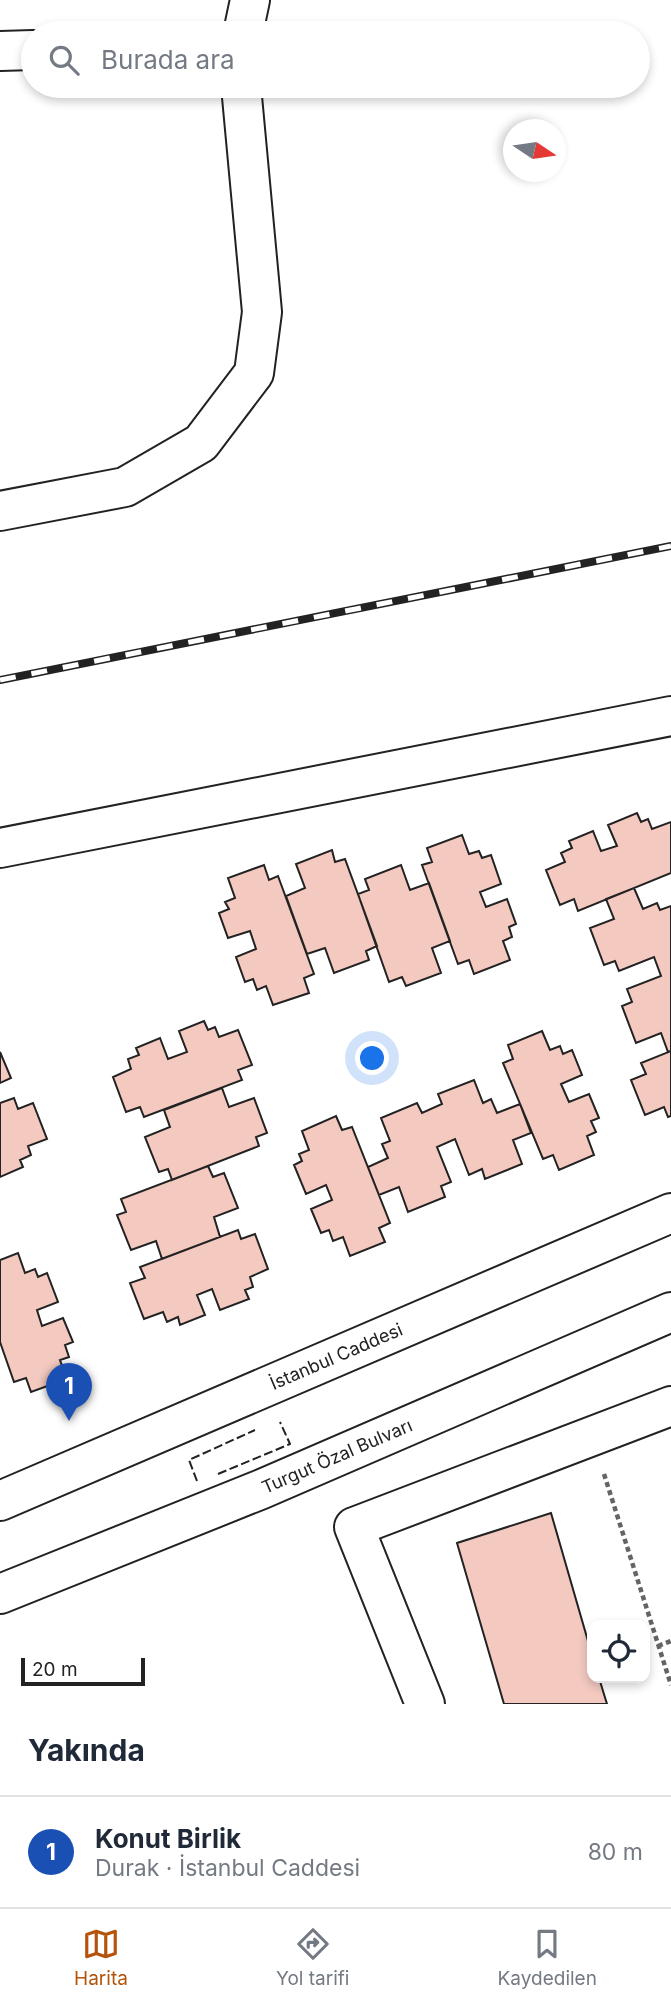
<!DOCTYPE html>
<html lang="tr">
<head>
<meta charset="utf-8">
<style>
	:root { --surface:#fff; --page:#f2f2f3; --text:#1f2937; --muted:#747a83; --line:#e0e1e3; --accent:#b45309 }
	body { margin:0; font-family:Inter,sans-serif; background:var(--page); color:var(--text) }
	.controls { position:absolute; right:21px; bottom:21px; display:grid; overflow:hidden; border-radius:14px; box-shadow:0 4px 10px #0003 }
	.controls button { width:63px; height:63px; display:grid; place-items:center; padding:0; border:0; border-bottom:2px solid var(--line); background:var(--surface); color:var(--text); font:35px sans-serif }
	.compass { position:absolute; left:503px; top:119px; width:63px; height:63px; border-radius:50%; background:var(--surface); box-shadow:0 4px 10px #0003; rotate:103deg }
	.scale { position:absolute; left:21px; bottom:18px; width:124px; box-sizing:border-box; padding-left:7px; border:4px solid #222; border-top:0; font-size:19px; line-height:24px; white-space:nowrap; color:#222; -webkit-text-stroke:5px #fff; paint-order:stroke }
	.you { position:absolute; left:373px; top:1059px; width:24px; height:24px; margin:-18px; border:5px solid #fff; border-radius:50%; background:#1a73e8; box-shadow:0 0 0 10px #1a73e833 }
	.badge { display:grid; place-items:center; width:46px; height:46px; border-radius:50%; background:var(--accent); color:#fff; font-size:23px; font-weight:700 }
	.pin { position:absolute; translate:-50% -58px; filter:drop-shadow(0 2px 4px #0008) }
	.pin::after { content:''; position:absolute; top:37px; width:24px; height:21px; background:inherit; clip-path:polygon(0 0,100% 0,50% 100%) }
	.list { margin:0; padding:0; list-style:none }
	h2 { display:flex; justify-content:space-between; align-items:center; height:91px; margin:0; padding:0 28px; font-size:30px }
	h2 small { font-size:23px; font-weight:400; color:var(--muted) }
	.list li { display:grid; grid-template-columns:46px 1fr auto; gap:21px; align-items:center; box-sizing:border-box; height:112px; padding:0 28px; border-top:2px solid var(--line) }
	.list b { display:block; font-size:26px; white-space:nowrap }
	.list p { margin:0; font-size:23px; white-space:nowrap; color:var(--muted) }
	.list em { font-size:23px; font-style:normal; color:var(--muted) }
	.icon { flex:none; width:38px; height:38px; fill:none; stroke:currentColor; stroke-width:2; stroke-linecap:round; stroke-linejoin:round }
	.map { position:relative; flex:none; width:671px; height:1704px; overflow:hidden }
	.search { position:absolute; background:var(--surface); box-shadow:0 4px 10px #0003; left:21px; right:21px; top:21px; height:77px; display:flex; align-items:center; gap:18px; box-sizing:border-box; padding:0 24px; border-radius:38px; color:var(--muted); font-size:26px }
	.sheet { height:203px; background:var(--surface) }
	nav { display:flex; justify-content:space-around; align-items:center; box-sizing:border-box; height:98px; border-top:2px solid var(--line); background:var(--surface); font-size:19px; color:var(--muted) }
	nav a { display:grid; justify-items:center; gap:4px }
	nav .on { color:var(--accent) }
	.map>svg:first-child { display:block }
	.building { fill:#f3c9c0; stroke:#222; stroke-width:2 }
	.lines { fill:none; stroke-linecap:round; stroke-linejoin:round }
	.minor-casing { stroke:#222; stroke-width:42 }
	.major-casing { stroke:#222; stroke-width:42 }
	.path { stroke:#646464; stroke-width:4.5; stroke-dasharray:5 3.5; stroke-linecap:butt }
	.minor { stroke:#fff; stroke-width:38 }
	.major { stroke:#fff; stroke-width:38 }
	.rail-casing { stroke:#222; stroke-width:8 }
	.rail { stroke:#fff; stroke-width:5; stroke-dasharray:16; stroke-linecap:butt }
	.fence { stroke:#222; stroke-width:2; stroke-dasharray:9 3.5; stroke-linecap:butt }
	.labels { text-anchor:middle; stroke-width:5; stroke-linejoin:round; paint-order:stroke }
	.street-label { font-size:18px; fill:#222; stroke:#fff }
</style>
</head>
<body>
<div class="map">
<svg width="671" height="1704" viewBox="0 0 671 1704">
	<rect width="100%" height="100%" fill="#fff"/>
	<!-- building -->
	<path class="building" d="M637 813 641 822 648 819 652 829 671 822V873L578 911 574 899 560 905 546 870 565 862 561 853 572 848 569 841 593 831 601 851 617 846 608 825Z
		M462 835 469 854 479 851 482 858 491 855 501 884 480 892 486 907 507 899 516 924 509 927 512 937 503 941 510 960 474 974 469 960 458 964 422 865 432 862 427 848Z
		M332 850 335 862 345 859 377 946 366 951 369 960 334 973 325 948 307 954 286 896 305 888 296 864Z
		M264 865 269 880 278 876 314 974 304 978 309 993 273 1005 266 986 257 990 253 979 245 982 236 957 256 949 250 931 228 938 219 913 229 909 225 902 235 898 228 878Z
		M401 865 410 890 429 883 450 941 432 948 441 973 406 986 402 977 389 982 358 894 369 890 365 879Z
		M634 888 643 909 657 903 660 910 671 906V1051L668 1052 661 1033 636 1043 622 1006 632 1002 627 989 661 976 654 957 619 971 615 961 604 965 590 928 614 919 606 899Z
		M204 1021 208 1030 215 1027 219 1037 238 1030 252 1065 238 1070 242 1080 144 1117 140 1107 126 1112 113 1077 131 1069 128 1059 139 1055 136 1048 160 1038 168 1059 187 1052 179 1031Z
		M542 1031 550 1050 560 1046 563 1054 572 1050 582 1075 561 1084 569 1102 589 1094 599 1118 591 1121 596 1132 587 1136 594 1155 559 1170 553 1155 543 1159 503 1063 513 1059 508 1045Z
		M671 1051V1116L668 1117 664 1107 645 1115 631 1080 646 1074 641 1063Z
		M0 1052 11 1078 0 1083Z
		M474 1080 483 1103 491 1099 497 1113 520 1104 531 1133 513 1140 522 1164 485 1179 482 1169 469 1175 455 1139 437 1147 451 1182 441 1186 445 1197 408 1212 399 1187 379 1195 368 1167 388 1158 382 1144 390 1141 381 1118 417 1103 422 1113 442 1104 438 1094Z
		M222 1088 229 1107 254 1098 267 1133 256 1137 259 1146 172 1180 168 1169 159 1172 145 1137 170 1127 164 1110Z
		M14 1098 18 1109 33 1103 47 1139 28 1146 31 1155 20 1160 23 1167 0 1177V1103Z
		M336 1116 342 1130 352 1127 390 1223 379 1228 385 1242 350 1256 343 1237 333 1241 329 1230 321 1233 311 1209 332 1200 326 1185 306 1194 294 1165 302 1161 299 1154 309 1150 302 1131Z
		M208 1166 213 1177 224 1173 238 1208 214 1217 220 1237 162 1259 156 1241 131 1250 117 1215 126 1212 121 1199Z
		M238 1230 241 1239 255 1234 268 1269 250 1277 253 1287 245 1290 249 1299 220 1310 212 1289 197 1295 205 1315 180 1325 178 1317 167 1322 163 1312 144 1319 130 1283 145 1278 140 1267Z
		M18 1253 25 1273 35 1269 38 1277 47 1273 58 1302 37 1310 42 1326 63 1318 73 1342 65 1345 69 1357 60 1360 67 1379 31 1392 26 1378 14 1382 0 1342V1260Z
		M551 1513 592 1655V1678H599L607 1704H504L457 1543Z"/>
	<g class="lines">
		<defs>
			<path id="minor" d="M243 33 250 0
				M0 51 33 50
				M0 511 125 487 201 443 254 373 262 312 241 86
				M0 848 671 716
				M425 1704 354 1527 671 1406"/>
			<g id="major">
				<path id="s1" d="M0 1501 671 1213"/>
				<path id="s2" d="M0 1594 262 1489 671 1312"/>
			</g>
		</defs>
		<!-- minor casing -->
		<use href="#minor" class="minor-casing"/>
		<!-- major casing -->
		<use href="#major" class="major-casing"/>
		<!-- path -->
		<path class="path" d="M604 1474 671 1685
			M658 1646 671 1641"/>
		<!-- minor -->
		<use href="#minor" class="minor"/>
		<!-- major -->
		<use href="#major" class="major"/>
		<defs>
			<path id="rail" d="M0 680 671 546"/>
		</defs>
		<!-- rail casing -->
		<use href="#rail" class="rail-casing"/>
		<!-- rail -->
		<use href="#rail" class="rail"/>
		<!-- fence -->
		<path class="fence" d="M218 1474 290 1444 280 1422
			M197 1481 189 1460 255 1430"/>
	</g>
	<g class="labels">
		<!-- street labels -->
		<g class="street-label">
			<text dy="6" stroke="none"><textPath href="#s1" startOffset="366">İstanbul Caddesi</textPath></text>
			<text dy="6" stroke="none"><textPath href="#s2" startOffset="364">Turgut Özal Bulvarı</textPath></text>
		</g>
	</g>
</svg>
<div class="controls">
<button><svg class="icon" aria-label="locate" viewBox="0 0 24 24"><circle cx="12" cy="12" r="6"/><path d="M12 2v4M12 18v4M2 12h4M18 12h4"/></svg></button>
</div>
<svg class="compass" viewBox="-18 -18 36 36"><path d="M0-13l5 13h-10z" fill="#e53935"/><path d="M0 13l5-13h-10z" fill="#747a83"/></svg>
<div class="scale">20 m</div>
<div class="you"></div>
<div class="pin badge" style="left:69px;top:1421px;background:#1a4fb4">1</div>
<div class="search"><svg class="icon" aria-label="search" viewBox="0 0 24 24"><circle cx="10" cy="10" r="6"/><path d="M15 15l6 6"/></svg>Burada ara</div>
</div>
<section class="sheet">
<h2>Yakında<small></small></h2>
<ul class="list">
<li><span class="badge" style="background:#1a4fb4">1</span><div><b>Konut Birlik</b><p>Durak · İstanbul Caddesi</p></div><em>80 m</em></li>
</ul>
</section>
<nav>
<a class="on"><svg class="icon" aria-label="map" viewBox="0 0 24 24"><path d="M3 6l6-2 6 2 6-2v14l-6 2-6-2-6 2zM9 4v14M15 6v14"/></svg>Harita</a>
<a><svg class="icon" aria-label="directions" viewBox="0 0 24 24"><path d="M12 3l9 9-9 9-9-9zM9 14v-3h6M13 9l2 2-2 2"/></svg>Yol tarifi</a>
<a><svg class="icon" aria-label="saved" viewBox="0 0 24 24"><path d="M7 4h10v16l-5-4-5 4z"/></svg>Kaydedilen</a>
</nav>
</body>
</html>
